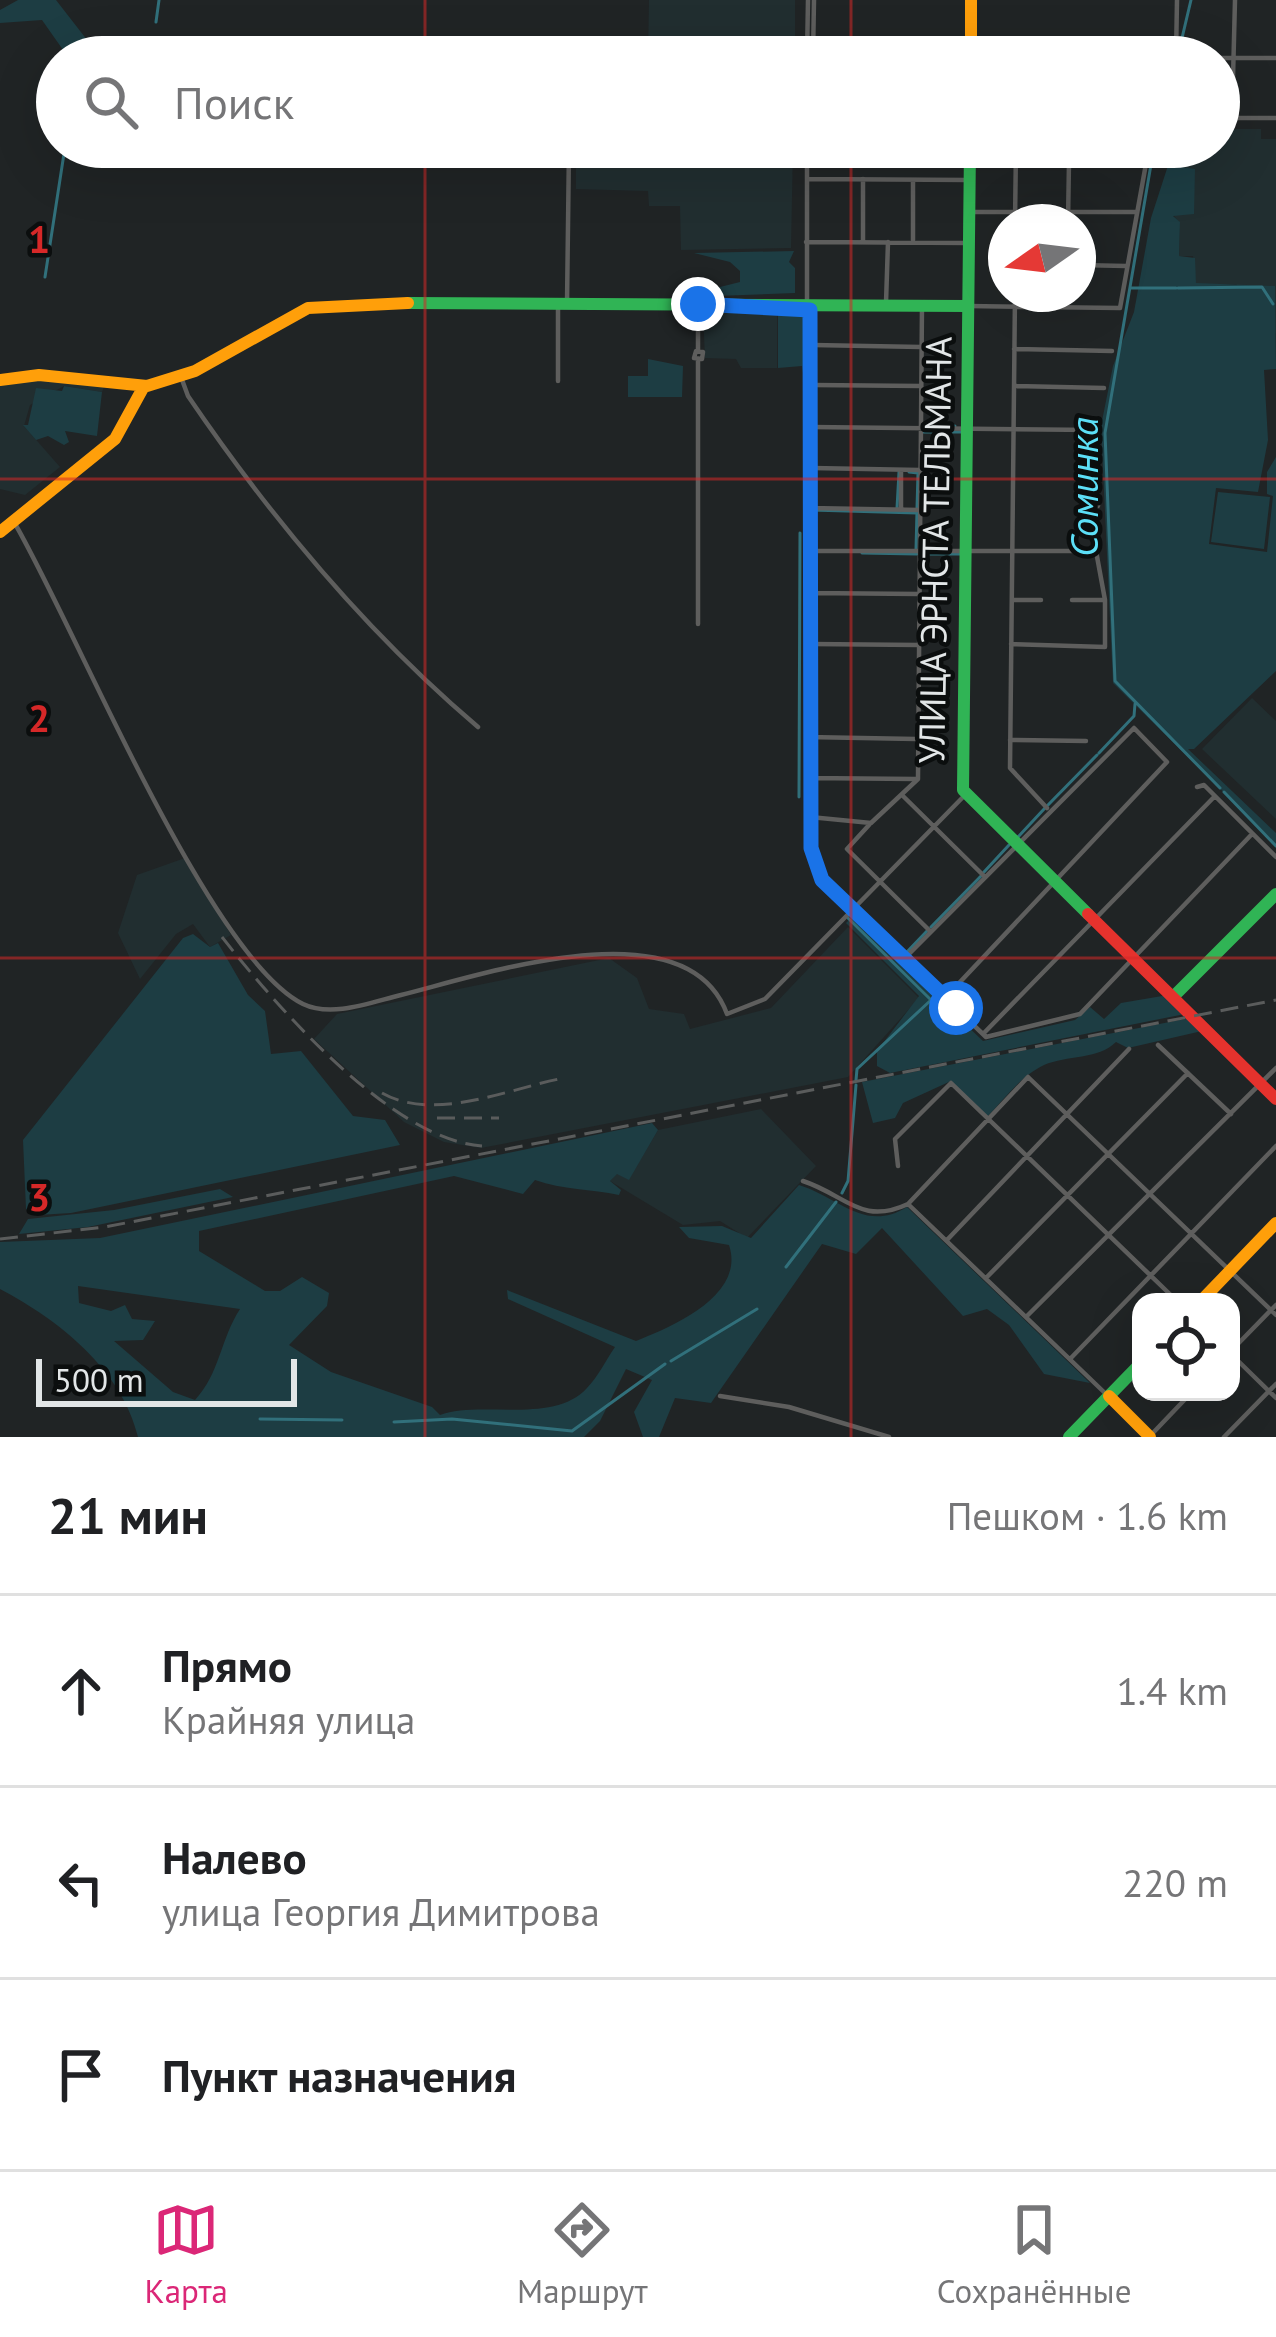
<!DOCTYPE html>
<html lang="ru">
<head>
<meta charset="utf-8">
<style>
	:root { --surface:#fff; --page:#f6f6f6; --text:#202124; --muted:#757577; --line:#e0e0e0; --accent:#db2777 }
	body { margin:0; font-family:"PT Sans",sans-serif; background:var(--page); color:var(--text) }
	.controls { position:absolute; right:36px; bottom:36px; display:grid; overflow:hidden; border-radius:24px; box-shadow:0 12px 48px #0002 }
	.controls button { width:108px; height:108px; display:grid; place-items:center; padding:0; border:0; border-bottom:3px solid var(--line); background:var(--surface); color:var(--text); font:60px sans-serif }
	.compass { position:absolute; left:988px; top:204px; width:108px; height:108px; border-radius:50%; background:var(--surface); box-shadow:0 12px 48px #0002; rotate:256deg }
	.scale { position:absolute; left:36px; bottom:30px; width:261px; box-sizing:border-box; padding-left:12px; border:6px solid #e2e6e7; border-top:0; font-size:33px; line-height:42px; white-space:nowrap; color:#e2e6e7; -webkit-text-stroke:9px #0b0e0e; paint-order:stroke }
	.stop { position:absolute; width:36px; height:36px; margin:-27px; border:9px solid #1a73e8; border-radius:50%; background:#fff }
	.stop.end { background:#1a73e8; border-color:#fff; box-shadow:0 3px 12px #0008 }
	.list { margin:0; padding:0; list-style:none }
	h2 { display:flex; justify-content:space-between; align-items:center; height:156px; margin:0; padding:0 48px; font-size:51px }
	h2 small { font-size:39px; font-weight:400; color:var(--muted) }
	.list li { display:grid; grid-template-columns:78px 1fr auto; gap:36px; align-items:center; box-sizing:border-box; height:192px; padding:0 48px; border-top:3px solid var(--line) }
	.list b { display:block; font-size:45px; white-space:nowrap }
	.list p { margin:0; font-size:39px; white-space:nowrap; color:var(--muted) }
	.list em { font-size:39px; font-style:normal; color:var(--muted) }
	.icon { flex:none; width:66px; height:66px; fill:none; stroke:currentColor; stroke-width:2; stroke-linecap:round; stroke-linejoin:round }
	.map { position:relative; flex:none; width:1276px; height:1437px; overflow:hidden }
	.search { position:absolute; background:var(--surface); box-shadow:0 12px 48px #0002; left:36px; right:36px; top:36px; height:132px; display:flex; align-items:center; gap:30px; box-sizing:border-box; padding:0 42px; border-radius:66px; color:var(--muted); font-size:45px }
	.sheet { height:732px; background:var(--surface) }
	nav { display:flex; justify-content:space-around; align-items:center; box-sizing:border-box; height:168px; border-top:3px solid var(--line); background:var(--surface); font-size:33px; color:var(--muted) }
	nav a { display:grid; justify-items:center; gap:6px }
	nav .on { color:var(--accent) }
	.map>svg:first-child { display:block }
	.built { fill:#212e30 }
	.green { fill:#1d3d43; fill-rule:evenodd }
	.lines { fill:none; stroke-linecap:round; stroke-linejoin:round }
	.stream { stroke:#31707b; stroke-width:3 }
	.street { stroke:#5e5e5d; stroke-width:4.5 }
	.fast { stroke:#30b455; stroke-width:12 }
	.slow { stroke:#ff9f0a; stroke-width:12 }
	.jam { stroke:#e5322d; stroke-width:12 }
	.rail { stroke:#5a5c5c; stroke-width:3; stroke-dasharray:18 9; stroke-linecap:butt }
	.route { stroke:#1a73e8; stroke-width:15 }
	.grid { fill:none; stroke:#d62828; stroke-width:3; stroke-opacity:0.55 }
	.labels { text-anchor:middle; stroke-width:9; stroke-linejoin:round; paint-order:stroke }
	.street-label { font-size:36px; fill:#e2e6e7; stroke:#0b0e0e }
	.water-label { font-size:39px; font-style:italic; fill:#5cdff7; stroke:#0b0e0e }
	.grid-label { font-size:39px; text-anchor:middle; font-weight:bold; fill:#d62828; stroke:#0b0e0e; stroke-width:9; stroke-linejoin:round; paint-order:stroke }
</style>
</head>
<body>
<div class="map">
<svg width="1276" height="1437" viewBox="0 0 1276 1437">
	<rect width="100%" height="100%" fill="#202425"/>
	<!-- built -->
	<path class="built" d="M649 0H795V57H648Z
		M1219 129H1261V139H1276V334L1236 284H1196L1193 256H1179L1180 223 1173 215 1181 147H1219Z
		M576 147H793L791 248 681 250 680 206H649L648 191 576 189Z
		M703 312 777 313V368H741L736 359 705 358Z
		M21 376 105 384 102 392 64 386 30 405 24 426 60 467 25 495 0 489V383Z
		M1252 698 1276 721V819L1202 749Z
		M185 858 231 935 210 947 193 924 176 934 140 979 118 933 137 875Z
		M848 927 919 998 848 1077 481 1148 444 1142 404 1122 314 1039 337 1014 609 958 637 978 649 1009 684 1014 690 1029 771 1008Z
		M761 1109 816 1166 747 1238 720 1221 683 1225 610 1181 617 1173 629 1179 658 1130Z"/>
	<!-- green -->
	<path class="green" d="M18 0H56L91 45 80 57H68L42 20 0 23V10Z
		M1174 147H1181V167L1195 169 1194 214 1173 216 1180 222 1179 256 1195 258 1196 283 1275 286 1276 369 1264 370 1268 440 1258 492 1216 488 1209 544 1267 552 1273 496 1267 494V472L1276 457V671L1194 749H1188L1276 833V844L1113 683 1101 426 1113 366 1134 312 1151 218Z
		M794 251 789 262 795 268V293L716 296 704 291 740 282V271L730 262 694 253Z
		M807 309 808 387 805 388 802 366 778 368V310Z
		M648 359 683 366 682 397H628V376H648Z
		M64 386 102 392 97 436 65 431 69 442 64 445 48 436 36 440 23 425H28L36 388 62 391Z
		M1218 492 1270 497 1264 549 1211 542Z
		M852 917 983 1041 1075 1020 1090 1007 1104 1019 1121 1003 1168 995 1185 1014 890 1073 877 1066V1051L919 996 846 923Z
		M193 934 210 947 218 943 248 995 265 1011 271 1054 301 1051 353 1116 385 1120 400 1145 71 1213 38 1215 26 1209 23 1140 183 938Z
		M1190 1018 1202 1031 1128 1048 1116 1042C1098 1060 1067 1055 1044 1065 1021 1076 1004 1099 987 1117L951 1081 903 1103 895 1118 873 1123 862 1082Z
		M652 1123 658 1130 629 1180 617 1174 610 1181 621 1190 619 1195C591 1189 563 1190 535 1180L523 1194 454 1176 199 1231V1251L265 1291H280L302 1277 329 1293 327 1306 289 1345 331 1372 432 1407 440 1415C478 1400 554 1425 587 1388 598 1377 606 1360 615 1347L508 1299 507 1290 636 1341C671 1327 746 1296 729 1245L689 1238 679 1227 722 1226 751 1238 799 1185C840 1198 865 1233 907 1207L1090 1383 1044 1374 1009 1325 987 1309 963 1316 882 1228 856 1254 822 1244 711 1403 675 1398 659 1437H643L634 1412 652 1380 626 1369 600 1421 584 1437H138C122 1370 59 1320 0 1289V1242L100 1238ZM78 1286 240 1309C220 1340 220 1373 195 1400L173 1392 114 1341 143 1340 155 1321 132 1319 125 1305 111 1311 79 1303Z
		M220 1189 233 1197 88 1227 19 1234 28 1219 114 1210Z"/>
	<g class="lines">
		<!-- stream -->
		<path class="stream" d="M156 22 159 0
			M1178 55 1191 0
			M1154 147 1105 433 1115 681 1220 788
			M45 277 65 147
			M1130 288H1176
			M1178 288 1262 287 1273 304
			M925 426H955
			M922 432H961
			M909 472 918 473 917 508
			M897 508 899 472
			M811 510 917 513
			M916 549 917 511
			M862 553 917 554
			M923 554H961
			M1099 753 1134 716 1135 704
			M1224 792 1276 846
			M799 797 800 533
			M1048 805 1097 755
			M1018 837 1045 808
			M984 872 1009 845
			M848 918 931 1000 857 1069 856 1080
			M931 927 982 875
			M905 954 927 931
			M842 1193 848 1181 856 1085
			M786 1267 836 1202
			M671 1361 757 1309
			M260 1419 342 1420
			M394 1422 452 1419 572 1431 665 1364"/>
		<!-- street -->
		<path class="street" d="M807 54 1176 57 1177 0
			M807 57 808 0
			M813 57 814 0
			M1219 58H1276
			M1232 117 1235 0
			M1219 118H1276
			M807 147V832L822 880 986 1037 1080 1014 1252 834
			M1016 159 1147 160
			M807 179 969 180
			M863 179V240
			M913 180V240
			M969 212H1136
			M1015 222 1016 147
			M1068 222 1069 162
			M806 242 969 243
			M1078 265 1126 266
			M1015 294 1010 768 1047 808
			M886 303 888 242
			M567 304 569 147
			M698 304V350
			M968 306 1120 308 1149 147
			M813 345 921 347
			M1014 349 1112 351
			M696 351 703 352 702 359 694 358Z
			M181 377 188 396C271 518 365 631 478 727
			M558 381V304
			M813 385 921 386
			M1014 386 1104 388
			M810 427 1094 430 1098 506
			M812 468 920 470
			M1078 470H1098
			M809 508 920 510
			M901 510V470
			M14 522C75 626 208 957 303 1004 332 1018 372 1002 401 995 482 975 687 904 727 1014L765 999 965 795
			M808 551H1096L1105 600V647L1011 644
			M808 593 919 594
			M1012 600H1041
			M1072 600H1105
			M698 624V360
			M810 644 919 645
			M807 737 916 739
			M1010 740 1086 741
			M807 778 916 779
			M1197 787 1204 785 1276 857
			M903 796 984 876
			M810 817 871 823 918 779 922 305
			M869 825 847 849 930 931
			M904 959 1134 728 1167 762 945 998
			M983 1034 1215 796
			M1158 1045 1231 1114
			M898 1166 895 1139 951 1083 1178 1302
			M803 1181C846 1195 861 1226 908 1204L1028 1077 1276 1315
			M908 1204 1107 1395
			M947 1240 1129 1049
			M986 1278 1188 1073
			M1026 1317 1276 1068
			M1231 1351 1276 1305
			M1231 1354 1276 1398
			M1070 1359 1276 1146
			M720 1396 789 1407 889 1437
			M1150 1436 1192 1392
			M1224 1437 1276 1384"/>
		<!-- fast -->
		<path class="fast" d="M970 147 963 790 1088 914
			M408 303 968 306
			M1174 996 1276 894
			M1069 1437 1141 1363"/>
		<!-- slow -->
		<path class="slow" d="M971 0V57
			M0 380 39 375 147 386 195 371 308 308 408 303
			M0 532 115 439 143 388
			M1200 1302 1276 1223
			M1109 1396 1150 1437"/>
		<!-- jam -->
		<path class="jam" d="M1088 914 1276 1099"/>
		<!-- rail -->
		<path class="rail" d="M222 937C276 1006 392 1140 482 1146
			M382 1093C433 1122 506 1090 559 1079
			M437 1118H499
			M0 1239 105 1227 1276 1000"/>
	</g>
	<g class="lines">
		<!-- route -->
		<path class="route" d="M698 304 810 310 811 848 822 880 956 1008"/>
	</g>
	<!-- grid -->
	<path class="grid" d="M425 0V57M851 0V57M425 147V1437M851 147V1437M0 479H1276M0 958H1276"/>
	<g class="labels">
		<!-- street labels -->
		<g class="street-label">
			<text transform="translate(935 550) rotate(-89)" y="13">УЛИЦА ЭРНСТА ТЕЛЬМАНА</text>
		</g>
		<!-- water labels -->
		<g class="water-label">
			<text transform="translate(1084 487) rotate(-90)" y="14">Соминка</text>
		</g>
	</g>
	<g class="grid-label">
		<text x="39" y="253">1</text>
		<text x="39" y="732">2</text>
		<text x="39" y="1211">3</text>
	</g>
</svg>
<div class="controls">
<button><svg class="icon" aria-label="locate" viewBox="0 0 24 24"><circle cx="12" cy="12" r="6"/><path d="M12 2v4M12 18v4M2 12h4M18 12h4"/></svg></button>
</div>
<svg class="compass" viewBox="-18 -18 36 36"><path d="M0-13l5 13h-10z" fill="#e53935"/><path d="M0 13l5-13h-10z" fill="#757577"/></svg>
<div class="scale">500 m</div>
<div class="stop" style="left:956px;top:1008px"></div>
<div class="stop end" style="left:698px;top:304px"></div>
<div class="search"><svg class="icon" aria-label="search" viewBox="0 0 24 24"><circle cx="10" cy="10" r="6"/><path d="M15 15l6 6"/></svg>Поиск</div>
</div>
<section class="sheet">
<h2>21 мин<small>Пешком · 1.6 km</small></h2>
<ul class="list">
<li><svg class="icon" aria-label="ahead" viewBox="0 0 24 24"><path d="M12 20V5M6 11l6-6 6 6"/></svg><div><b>Прямо</b><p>Крайняя улица</p></div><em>1.4 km</em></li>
<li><svg class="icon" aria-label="left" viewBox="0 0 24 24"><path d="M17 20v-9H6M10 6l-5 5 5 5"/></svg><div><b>Налево</b><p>улица Георгия Димитрова</p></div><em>220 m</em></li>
<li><svg class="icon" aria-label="arrive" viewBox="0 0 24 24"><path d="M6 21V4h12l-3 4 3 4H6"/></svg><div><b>Пункт назначения</b></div></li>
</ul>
</section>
<nav>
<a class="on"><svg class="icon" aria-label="map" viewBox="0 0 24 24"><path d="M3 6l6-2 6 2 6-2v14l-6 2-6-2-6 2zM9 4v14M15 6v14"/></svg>Карта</a>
<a><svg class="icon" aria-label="directions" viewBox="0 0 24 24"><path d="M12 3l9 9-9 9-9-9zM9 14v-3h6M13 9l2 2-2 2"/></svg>Маршрут</a>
<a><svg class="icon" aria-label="saved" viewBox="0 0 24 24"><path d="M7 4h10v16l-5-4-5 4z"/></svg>Сохранённые</a>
</nav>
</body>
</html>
